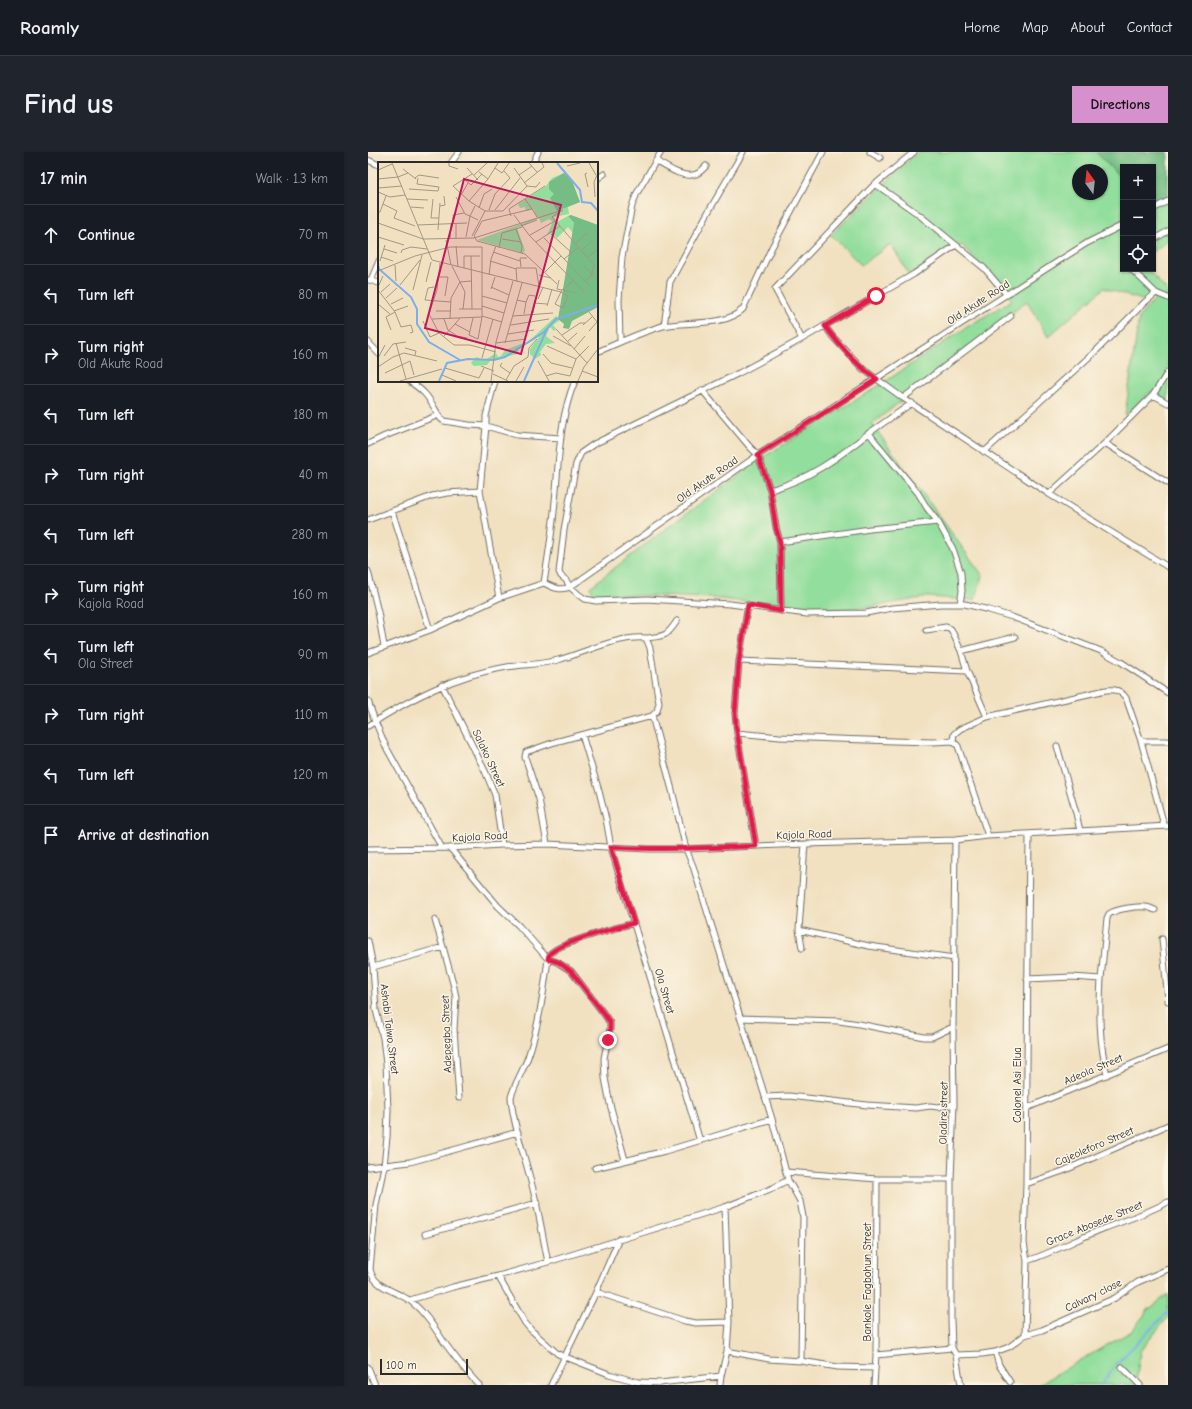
<!DOCTYPE html>
<html lang="en">
<head>
<meta charset="utf-8">
<style>
	:root { --surface:#171b24; --page:#20242c; --text:#f1f3f6; --muted:#9ea1a6; --line:#363941; --accent:#d690ce }
	body { margin:0; font-family:"Comic Neue",sans-serif; background:var(--page); color:var(--text) }
	.controls { position:absolute; right:12px; top:12px; display:grid; overflow:hidden; border-radius:0px; box-shadow:0 1px 3px #0004 }
	.controls button { width:36px; height:36px; display:grid; place-items:center; padding:0; border:0; border-bottom:1px solid var(--line); background:var(--surface); color:var(--text); font:20px sans-serif }
	.compass { position:absolute; left:704px; top:12px; width:36px; height:36px; border-radius:50%; background:var(--surface); box-shadow:0 1px 3px #0004; rotate:345deg }
	.scale { position:absolute; left:12px; bottom:10px; width:88px; box-sizing:border-box; padding-left:4px; border:2px solid #2b2b2b; border-top:0; font-size:11px; line-height:14px; white-space:nowrap; color:#2b2b2b; -webkit-text-stroke:3px #fcf5e5; paint-order:stroke }
	.stop { position:absolute; width:12px; height:12px; margin:-9px; border:3px solid #e11d48; border-radius:50%; background:#fff }
	.stop.end { background:#e11d48; border-color:#fff; box-shadow:0 1px 4px #0008 }
	.list { margin:0; padding:0; list-style:none }
	h2 { display:flex; justify-content:space-between; align-items:center; height:52px; margin:0; padding:0 16px; font-size:17px }
	h2 small { font-size:13px; font-weight:400; color:var(--muted) }
	.list li { display:grid; grid-template-columns:26px 1fr auto; gap:12px; align-items:center; box-sizing:border-box; height:60px; padding:0 16px; border-top:1px solid var(--line) }
	.list b { display:block; font-size:15px; white-space:nowrap }
	.list p { margin:0; font-size:13px; white-space:nowrap; color:var(--muted) }
	.list em { font-size:13px; font-style:normal; color:var(--muted) }
	.icon { flex:none; width:22px; height:22px; fill:none; stroke:currentColor; stroke-width:2; stroke-linecap:round; stroke-linejoin:round }
	.map { position:relative; flex:none; width:800px; height:1233px; overflow:hidden; border-radius:0px }
	header { display:flex; align-items:center; gap:24px; box-sizing:border-box; height:56px; padding:0 20px; background:var(--surface); border-bottom:1px solid var(--line) }
	header strong { font-size:19px }
	nav { display:flex; gap:22px; margin-inline-start:auto; font-size:14px }
	.intro { display:flex; align-items:center; justify-content:space-between; box-sizing:border-box; height:96px; padding:0 24px }
	h1 { margin:0; font-size:28px }
	.button { padding:10px 18px; border-radius:0px; background:var(--accent); color:#111; font-size:14px; font-weight:700 }
	main { display:flex; gap:24px; padding:0 24px }
	aside { flex:1; background:var(--surface); border-radius:0px; box-shadow:0 1px 3px #0004 }
	.map>svg:first-child { display:block }
	.green { fill:#92de9c; stroke:#5e8464; fill-rule:evenodd }
	.forest { fill:#75bd84; stroke:#507458 }
	.lines { fill:none; stroke-linecap:round; stroke-linejoin:round }
	.stream { stroke:#7eaee9; stroke-width:2 }
	.street-casing { stroke:#706b60; stroke-width:7 }
	.street { stroke:#fff; stroke-width:5 }
	.route { stroke:#e11d48; stroke-width:5 }
	.labels { text-anchor:middle; stroke-width:3; stroke-linejoin:round; paint-order:stroke }
	.street-label { font-size:11px; fill:#2b2b2b; stroke:#fcf5e5 }
	.inset-river { fill:none; stroke:#7eaee9; stroke-width:2 }
	.inset-road { fill:none; stroke:#a29885; stroke-width:1 }
	.view { fill:#c2185b; fill-opacity:0.15; stroke:#c2185b; stroke-width:2 }
	.inset-edge { fill:none; stroke:#2b2b2b; stroke-width:2 }
</style>
</head>
<body>
<header>
<strong>Roamly</strong>
<nav><a>Home</a><a>Map</a><a>About</a><a>Contact</a></nav>
</header>
<div class="intro"><h1>Find us</h1><a class="button">Directions</a></div>
<main>
<aside>
<h2>17 min<small>Walk · 1.3 km</small></h2>
<ul class="list">
<li><svg class="icon" aria-label="ahead" viewBox="0 0 24 24"><path d="M12 20V5M6 11l6-6 6 6"/></svg><div><b>Continue</b></div><em>70 m</em></li>
<li><svg class="icon" aria-label="left" viewBox="0 0 24 24"><path d="M17 20v-9H6M10 6l-5 5 5 5"/></svg><div><b>Turn left</b></div><em>80 m</em></li>
<li><svg class="icon" aria-label="right" viewBox="0 0 24 24"><path d="M7 20v-9h11M14 6l5 5-5 5"/></svg><div><b>Turn right</b><p>Old Akute Road</p></div><em>160 m</em></li>
<li><svg class="icon" aria-label="left" viewBox="0 0 24 24"><path d="M17 20v-9H6M10 6l-5 5 5 5"/></svg><div><b>Turn left</b></div><em>180 m</em></li>
<li><svg class="icon" aria-label="right" viewBox="0 0 24 24"><path d="M7 20v-9h11M14 6l5 5-5 5"/></svg><div><b>Turn right</b></div><em>40 m</em></li>
<li><svg class="icon" aria-label="left" viewBox="0 0 24 24"><path d="M17 20v-9H6M10 6l-5 5 5 5"/></svg><div><b>Turn left</b></div><em>280 m</em></li>
<li><svg class="icon" aria-label="right" viewBox="0 0 24 24"><path d="M7 20v-9h11M14 6l5 5-5 5"/></svg><div><b>Turn right</b><p>Kajola Road</p></div><em>160 m</em></li>
<li><svg class="icon" aria-label="left" viewBox="0 0 24 24"><path d="M17 20v-9H6M10 6l-5 5 5 5"/></svg><div><b>Turn left</b><p>Ola Street</p></div><em>90 m</em></li>
<li><svg class="icon" aria-label="right" viewBox="0 0 24 24"><path d="M7 20v-9h11M14 6l5 5-5 5"/></svg><div><b>Turn right</b></div><em>110 m</em></li>
<li><svg class="icon" aria-label="left" viewBox="0 0 24 24"><path d="M17 20v-9H6M10 6l-5 5 5 5"/></svg><div><b>Turn left</b></div><em>120 m</em></li>
<li><svg class="icon" aria-label="arrive" viewBox="0 0 24 24"><path d="M6 21V4h12l-3 4 3 4H6"/></svg><div><b>Arrive at destination</b></div></li>
</ul>
</aside>
<div class="map">
<svg width="800" height="1233" viewBox="0 0 800 1233">
	<rect width="100%" height="100%" fill="#fcf5e5"/>
	<filter id="ink" filterUnits="userSpaceOnUse"><feTurbulence type="fractalNoise" baseFrequency=".025" numOctaves="2"/><feDisplacementMap in="SourceGraphic" scale="8" xChannelSelector="R" yChannelSelector="G"/><feConvolveMatrix kernelMatrix="1 2 1 2 8 2 1 2 1" color-interpolation-filters="sRGB"/></filter>
	<filter id="wash" filterUnits="userSpaceOnUse"><feTurbulence type="fractalNoise" baseFrequency=".012" numOctaves="4" result="noise"/><feDisplacementMap in="SourceGraphic" scale="16" xChannelSelector="R" yChannelSelector="G"/><feGaussianBlur stdDeviation="0.9" result="paint"/><feColorMatrix in="noise" values="0 0 0 0 0 0 0 0 0 0 0 0 0 0 0 0 0 1.4 0 .05"/><feComposite in="paint" operator="in"/></filter>
	<g filter="url(#wash)">
		<rect width="100%" height="100%" fill="#f1e1c1"/>
		<!-- green -->
		<path class="green" d="M550 0H728L755 28V117H779L800 140V248L783 240 757 263 771 165 791 143 774 148 736 136 680 185 659 149 504 272 615 424 607 448 560 445 489 457H441L344 446 226 442 222 435 300 375 394 306 512 233 599 175 644 148 594 93 541 123 523 92 493 113 463 83ZM710 18H734V42H710Z
			M800 45V88L785 100V53Z
			M800 1142V1165L772 1199 768 1233H671L711 1209 764 1179 780 1158Z"/>
		<!-- forest -->
		<path class="forest" d="M728 0H800V45L785 53V15H755V28Z"/>
		<g class="lines">
			<!-- stream -->
			<path class="stream" d="M733 1233 748 1212 800 1160"/>
		</g>
	</g>
	<g filter="url(#ink)">
		<g class="lines">
			<defs>
				<path id="street" d="M502 0 512 6
					M0 8 11 13
					M288 9C299 15 315 27 328 22 332 21 335 17 338 14
					M83 11 91 0
					M165 11 170 0
					M229 27 236 22
					M507 32 550 62 588 93
					M785 57 800 49
					M785 88 800 79
					M763 117 788 141 800 146
					M1 128 11 131
					M3 128 11 109
					M639 143 616 116 588 93 546 122 434 187 371 221 226 292 213 301 208 312 196 378 191 420 193 424 198 428 202 435 209 441 217 447 228 449 279 447 362 452 439 462 498 461 524 456 573 452H597L621 458 644 465 733 499 753 510 800 541
					M296 174 302 130 338 64 375 0
					M457 174 465 185 495 217 535 246 681 342 800 415
					M434 187 407 137 504 35 546 0
					M252 189 251 148 254 105 264 54 269 41 293 0
					M0 190 11 202
					M229 200C251 191 272 180 295 174 318 169 358 175 375 157L404 95 455 0
					M41 229C62 243 61 248 73 267L76 269 101 273 118 274 112 339 131 446
					M127 229 118 264V274L149 283 193 286
					M334 238 381 294 390 303 402 338
					M785 243 800 251
					M535 246 643 164
					M544 251 501 281 507 289 550 341 559 356 570 370 585 397 593 421 594 439 592 452
					M737 291 800 331
					M0 292 17 284 71 263
					M616 300 729 198 777 150 788 141
					M681 342 737 291 785 243 800 220
					M24 359 62 478
					M0 368 64 344 79 341 112 339
					M412 390 502 377 570 370
					M0 419 10 460 16 494
					M176 431C180 404 185 376 187 349 191 309 191 266 207 229
					M380 453 371 509 367 561 369 581 388 694
					M413 459 412 390 408 375 402 338C440 328 471 305 501 281
					M558 478 578 475 583 477 593 499
					M278 486C297 484 298 485 309 469
					M0 501 62 478 131 446 176 431C186 436 192 439 202 435L390 303 692 108 719 91 755 73
					M371 509 599 519
					M74 533 117 619 127 643 134 693
					M0 549 7 569 18 595 74 696
					M619 565 599 519 593 499 647 485
					M0 574C43 546 88 523 139 515 156 512 173 513 190 508 219 500 248 484 278 486L282 496 291 551 289 559 284 564 304 638 318 697 325 714 404 967 420 1028
					M369 581 412 585 526 589 565 590 585 589
					M214 583 231 639 238 667 243 695 251 723 332 989
					M773 589H800
					M689 594 708 661 712 679
					M620 684 590 594 585 589 586 582 592 577 619 565 738 538C748 537 752 538 758 546L773 589 796 673
					M587 688 585 875 586 952 583 1027V1168L584 1196 588 1203 593 1233
					M179 692 171 647 157 605 158 600 187 590 284 564
					M82 696 130 754 151 774 180 807C176 840 171 874 160 905 155 919 147 931 143 945 144 969 156 1002 162 1026 170 1053 174 1082 180 1110
					M0 697 82 696 134 693 179 692 280 697H318L437 692 587 688 620 684 800 674
					M67 768 75 795
					M431 778 501 794 586 806
					M794 787 800 849
					M0 789 5 815 8 858 15 886 18 912 20 958 19 985 16 1014 8 1053 2 1117C5 1135 28 1139 41 1148 56 1159 66 1175 76 1190 87 1205 98 1220 111 1233
					M434 796 431 778 437 692
					M5 815 75 795 85 831 88 845 86 877 91 946
					M659 827 704 825 733 827C731 862 731 888 739 923
					M733 827 739 766 741 762C748 757 769 754 778 755 781 755 784 757 787 758
					M372 866 471 869 491 872 556 885H564L585 875
					M397 945 421 944 499 953 548 956 562 954 570 955 586 952
					M659 956 800 897
					M257 1008 242 952 237 926 236 906 242 877V871L236 862 203 819 189 810 180 807C180 805 181 803 182 802 190 791 251 775 266 771
					M0 1015 42 1010 150 980
					M227 1016 297 999 404 967
					M418 1020 509 1027H583
					M658 1032 695 1019 800 973
					M57 1082 169 1051
					M251 1087 228 1140 317 1169 328 1171 361 1170
					M659 1109C686 1100 711 1086 737 1076 759 1068 779 1061 800 1050
					M130 1124 157 1171 163 1178 190 1202 241 1222 270 1230 292 1231 353 1224
					M42 1148 85 1135 130 1124 180 1110 357 1055 405 1036 420 1028 432 1049 435 1065 433 1209 401 1207 359 1199 361 1170 357 1055
					M657 1183 659 1109 656 1091 658 1032 661 682
					M627 1200 631 1213 642 1230
					M508 1203 584 1196
					M588 1203 614 1202 627 1200 641 1195 657 1183 674 1178 747 1146 770 1130 800 1117
					M433 1209 470 1215 507 1216
					M0 1215 7 1233
					M754 1215 772 1233
					M183 1233 228 1140
					M352 1233 353 1224 359 1199
					M506 1233 508 1203 509 1027"/>
			</defs>
			<!-- street casing -->
			<use href="#street" class="street-casing"/>
			<!-- street -->
			<use href="#street" class="street"/>
		</g>
	</g>
	<g class="lines" filter="url(#ink)">
		<!-- route -->
		<path class="route" d="M240 888 242 877V871L236 862 203 819 190 810 180 807C180 805 181 803 182 802 190 791 250 775 266 771L243 695C292 698 340 696 388 694L368 574 367 561 371 509 380 453 413 459 412 390 408 376 402 338 390 303 509 227C489 214 471 193 457 174L508 144"/>
	</g>
	<g class="labels">
		<!-- street labels -->
		<g class="street-label">
			<text transform="translate(610 150) rotate(-33)" y="4">Old Akute Road</text>
			<text transform="translate(339 327) rotate(-35)" y="4">Old Akute Road</text>
			<text transform="translate(121 606) rotate(65)" y="4">Salako Street</text>
			<text transform="translate(436 682) rotate(-2)" y="4">Kajola Road</text>
			<text transform="translate(112 684) rotate(-3)" y="4">Kajola Road</text>
			<text transform="translate(297 839) rotate(74)" y="4">Ola Street</text>
			<text transform="translate(22 877) rotate(83)" y="4">Ashabi Taiwo Street</text>
			<text transform="translate(78 882) rotate(-92)" y="4">Adepegba Street</text>
			<text transform="translate(725 917) rotate(-23)" y="4">Adeola Street</text>
			<text transform="translate(649 933) rotate(-90)" y="4">Colonel Asi Elua</text>
			<text transform="translate(575 961) rotate(-89)" y="4">Oladire street</text>
			<text transform="translate(726 994) rotate(-23)" y="4">Cajeoleforo Street</text>
			<text transform="translate(726 1071) rotate(-22)" y="4">Grace Abosede Street</text>
			<text transform="translate(499 1130) rotate(-90)" y="4">Bankole Fagbohun Street</text>
			<text transform="translate(725 1143) rotate(-26)" y="4">Calvary close</text>
		</g>
	</g>
	<!-- overview -->
	<g transform="translate(10 10)">
		<rect width="220" height="220" fill="#f1e1c1"/>
		<path d="M186 11 194 19 202 40 190 45 191 52 176 55 179 60 190 54 196 61 195 71 190 65 179 76 173 71 169 73 175 60 171 57 163 61 161 56 139 66 147 88 145 91 99 78 159 56 155 47 148 49 147 45 142 46 140 42 168 24 174 16ZM178 154 182 158 175 163 178 167 176 169 172 165 168 174 177 181 168 182 162 190 163 193 157 197 152 192V187L162 174 141 187 139 192 112 199 109 203 96 204 93 201 98 195 107 198 118 191 120 195 123 194 127 188 151 179Z" fill="#92de9c"/>
		<path d="M186 11 194 19 202 40 179 49 172 36 176 32 171 27V20ZM193 53 220 63V145L194 159 191 167 185 166 186 162 180 157 196 61 190 54Z" fill="#75bd84"/>
		<path class="inset-river" d="M179 1 202 28 204 40 213 41 220 49M0 102 1 107 33 135 39 147V162L51 180 82 198M61 219 69 201 90 197 116 198 127 195 166 170 178 157 220 143M146 219 169 167"/>
		<path class="inset-road" d="M14 1 54 98 183 130 190 134 185 146 177 142 184 128 195 119M71 1V4L80 7M151 1 159 10M211 1 218 13M189 4 202 1M89 6 100 18M117 6 124 11 131 1M25 7 38 17M0 8 14 2M101 10 110 17 91 39 107 49H125L149 24 136 6M209 11 207 12 210 25M96 13 109 1M141 13 154 4M37 16 41 13 61 16M0 17 20 15 30 11M86 17 93 23 104 12M110 17 120 1M146 21 166 5 164 1M149 24 158 25 162 20M0 26 24 24M31 27 60 29 61 25 39 22 40 16M0 30 12 35 27 33M83 33 90 21M78 35 87 52 92 54 88 75M217 35 216 20 220 11M29 37 50 38M55 37 53 56H61M147 37 154 47M91 39 75 24 94 12M5 42 19 49 16 56 37 64M62 44 67 43 66 34M97 44 92 54 100 58M33 45 46 46M101 46 106 32 114 27M111 48 117 32 132 16 126 9M117 48 142 16M185 48 174 55 216 103 213 114 207 119M0 50H2L8 34M136 53 151 73 207 131M133 54 131 47 167 24M159 55 154 47 104 59 96 74 99 79 147 92 179 122M0 61 45 77 96 76 185 48M75 61V53L86 51M78 61V77M40 63 89 61M143 64 159 58M60 68 62 41M173 72 194 91M152 73 177 59M94 74 107 49M0 75 26 83M166 76 212 124M72 77 73 61M124 77 143 80M68 78 73 103M158 80 182 64M198 81 209 71M78 84 80 105M121 86 124 71 138 67M6 87 19 91M204 88 215 78M115 90 142 99M23 91 24 88 33 85 49 87M143 91 144 84 138 67 144 65M93 94 94 147M3 95 15 99M210 95 220 87M186 97 201 85M2 99 7 83M112 99 138 107M62 101 59 128 51 152 61 171 76 183H92L118 190M17 103 18 119M206 104 216 114M143 105 142 96H149M86 106V94H102M0 109 37 94 72 85H104V155M167 110 183 94M111 113 113 97 118 84M161 113 173 116M61 115H70L67 134M181 118 179 127 184 128M48 120 53 100M139 120 138 106H158L161 124M22 123 42 98M0 125 5 114M56 125 50 126 47 138 73 140M113 125 131 133M113 127 117 115M0 128 17 150M35 128 44 93M185 128 197 131M3 130 12 122M104 134 129 141M8 136 19 126M160 137 165 125M139 138 148 140 146 152M148 140 151 133 157 134M156 141 169 142M0 142 12 152M13 142 25 136M104 144 126 151M169 144 174 127M81 147H104M85 147 87 130 82 120 93 119M16 149 30 144M58 149H73M211 150 220 161M155 151 157 138M104 154 124 160M135 154 175 151M82 156 77 162 92 170M54 157 104 155 100 177 91 173 95 156M66 157 70 168 79 174 89 176M72 157 73 136 82 120 74 104M45 159 52 175 61 171M133 163 171 157M205 163 214 155M178 167 209 201M13 168 8 155 17 150 23 165 33 163 35 170 32 171M211 169 219 160M130 172 156 168M184 173 202 161H207M175 174 193 184M65 175 77 162M189 180 199 171M18 181 28 217M118 181 148 177M127 181 144 121M169 184 198 197M27 186 38 189 37 193M196 187 207 174M165 192 173 201 194 206M6 194 15 182 28 180M0 196 7 183M104 196 115 157M160 199 171 219M124 201 122 204 132 211M103 204 116 209M0 205 15 195 26 191 59 199M67 206 101 216 106 206M204 209 220 215M7 211 32 199 36 213M115 212 130 219M64 213 78 219M168 214 178 211 192 214 198 197 211 184M128 218 136 204 150 195 151 186 159 177M22 219 64 207M113 219 118 180 135 119M138 219 146 205M200 219 206 205 220 187"/>
		<path class="view" d="M86 17 183 43 143 192 47 166Z"/>
		<rect width="220" height="220" class="inset-edge"/>
	</g>
</svg>
<div class="controls">
<button>+</button>
<button>−</button>
<button><svg class="icon" aria-label="locate" viewBox="0 0 24 24"><circle cx="12" cy="12" r="6"/><path d="M12 2v4M12 18v4M2 12h4M18 12h4"/></svg></button>
</div>
<svg class="compass" viewBox="-18 -18 36 36"><path d="M0-13l5 13h-10z" fill="#e53935"/><path d="M0 13l5-13h-10z" fill="#9ea1a6"/></svg>
<div class="scale">100 m</div>
<div class="stop" style="left:508px;top:144px"></div>
<div class="stop end" style="left:240px;top:888px"></div>
</div>
</main>
</body>
</html>
